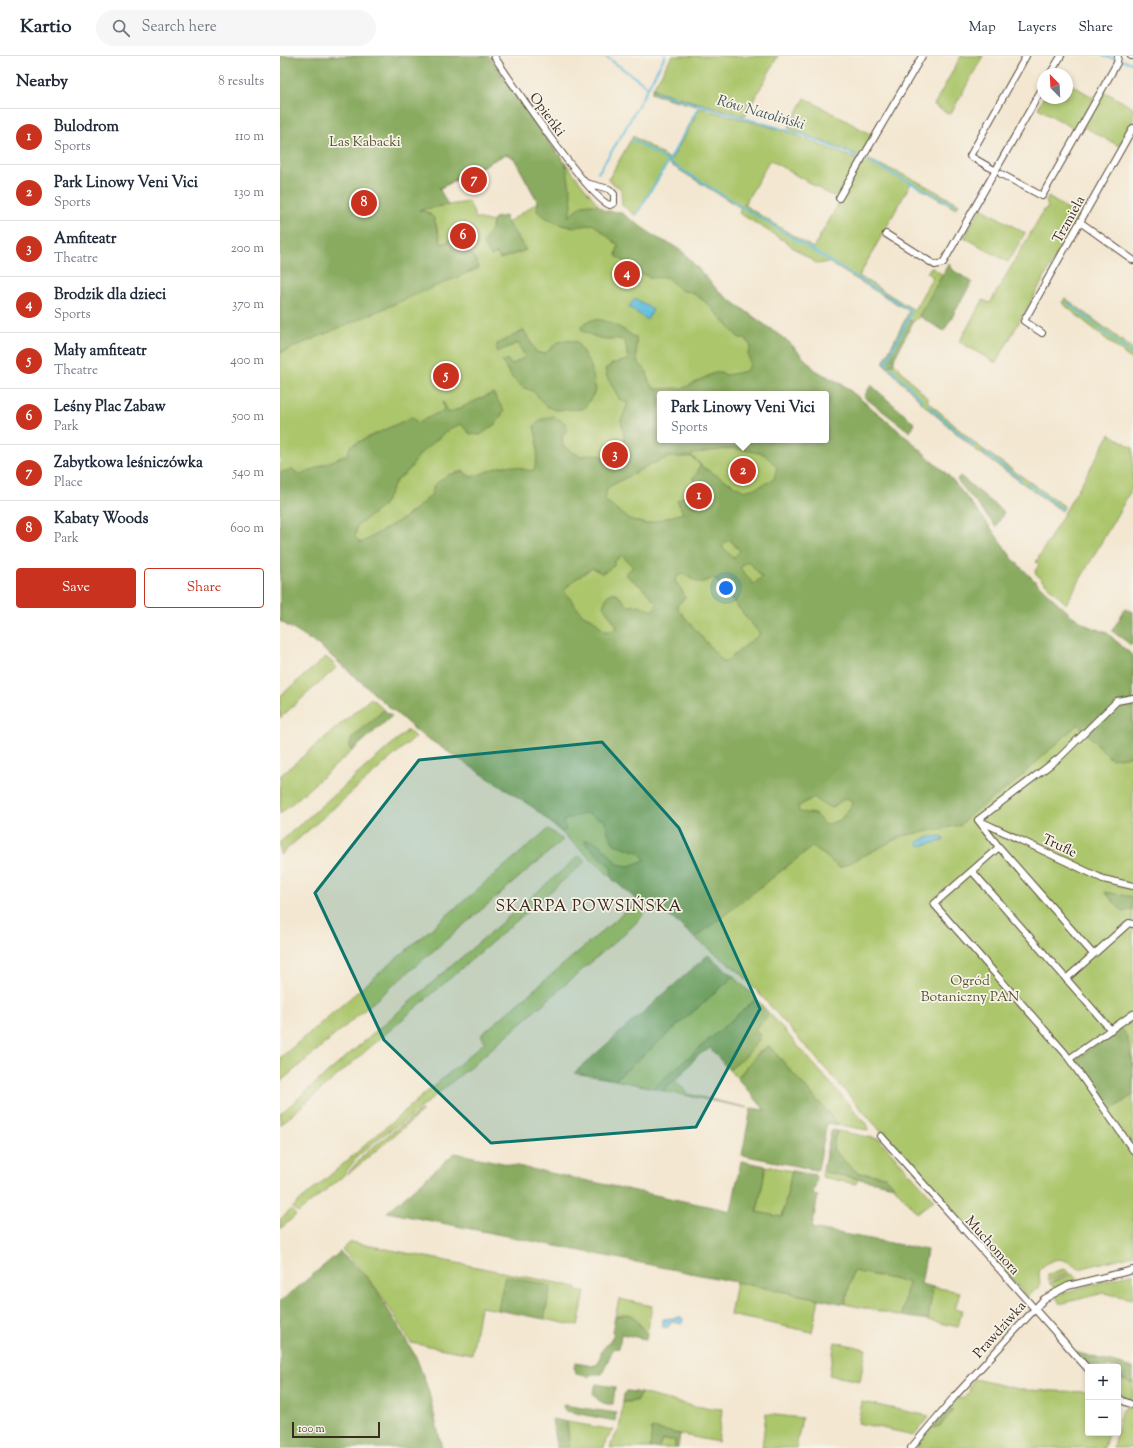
<!DOCTYPE html>
<html lang="en">
<head>
<meta charset="utf-8">
<style>
	:root { --surface:#fff; --page:#f6f6f7; --text:#1f2937; --muted:#747a83; --line:#e0e1e3; --accent:#c8321e }
	body { margin:0; font-family:"Sorts Mill Goudy",serif; background:var(--page); color:var(--text) }
	.controls { position:absolute; right:12px; bottom:12px; display:grid; overflow:hidden; border-radius:4px; box-shadow:0 2px 6px #0003 }
	.controls button { width:36px; height:36px; display:grid; place-items:center; padding:0; border:0; border-bottom:1px solid var(--line); background:var(--surface); color:var(--text); font:20px sans-serif }
	.compass { position:absolute; left:757px; top:12px; width:36px; height:36px; border-radius:50%; background:var(--surface); box-shadow:0 2px 6px #0003; rotate:336deg }
	.scale { position:absolute; left:12px; bottom:10px; width:88px; box-sizing:border-box; padding-left:4px; border:2px solid #3b2a1e; border-top:0; font-size:11px; line-height:14px; white-space:nowrap; color:#3b2a1e; -webkit-text-stroke:3px #f7f3e8; paint-order:stroke }
	.you { position:absolute; left:446px; top:532px; width:14px; height:14px; margin:-10px; border:3px solid #fff; border-radius:50%; background:#1a73e8; box-shadow:0 0 0 6px #1a73e833 }
	.badge { display:grid; place-items:center; width:26px; height:26px; border-radius:50%; background:var(--accent); color:#fff; font-size:13px; font-weight:700 }
	.pin { position:absolute; translate:-50% -50%; border:2px solid #fff; box-shadow:0 1px 4px #0006 }
	.popup { position:absolute; left:377px; top:335px; width:172px; height:52px; box-sizing:border-box; display:grid; place-content:center; border-radius:4px; background:var(--surface); filter:drop-shadow(0 1px 3px #0005); font-size:13px; white-space:nowrap; color:var(--muted) }
	.popup b { font-size:15px; color:var(--text) }
	.popup::after { content:''; position:absolute; left:50%; top:100%; margin-left:-8px; border:8px solid transparent; border-top-color:var(--surface) }
	.list { margin:0; padding:0; list-style:none }
	h2 { display:flex; justify-content:space-between; align-items:center; height:52px; margin:0; padding:0 16px; font-size:17px }
	h2 small { font-size:13px; font-weight:400; color:var(--muted) }
	.list li { display:grid; grid-template-columns:26px 1fr auto; gap:12px; align-items:center; box-sizing:border-box; height:56px; padding:0 16px; border-top:1px solid var(--line) }
	.list b { display:block; font-size:15px; white-space:nowrap }
	.list p { margin:0; font-size:13px; white-space:nowrap; color:var(--muted) }
	.list em { font-size:13px; font-style:normal; color:var(--muted) }
	.actions { display:flex; gap:8px; padding:12px 16px }
	.actions a { flex:1; padding:9px 0; border:1px solid var(--accent); border-radius:4px; text-align:center; font-size:14px; color:var(--accent) }
	.actions .main { background:var(--accent); color:#fff }
	.icon { flex:none; width:22px; height:22px; fill:none; stroke:currentColor; stroke-width:2; stroke-linecap:round; stroke-linejoin:round }
	.map { position:relative; flex:none; width:853px; height:1392px; overflow:hidden }
	header { display:flex; align-items:center; gap:24px; box-sizing:border-box; height:56px; padding:0 20px; background:var(--surface); border-bottom:1px solid var(--line) }
	header strong { font-size:19px }
	nav { display:flex; gap:22px; margin-inline-start:auto; font-size:14px }
	.search { width:280px; height:36px; background:var(--page); display:flex; align-items:center; gap:10px; box-sizing:border-box; padding:0 14px; border-radius:22px; color:var(--muted); font-size:15px }
	main { display:flex }
	aside { flex:1; background:var(--surface) }
	.map>svg:first-child { display:block }
	.green { fill:#acc66c; stroke:#747845; fill-rule:evenodd }
	.forest { fill:#89ab60; stroke:#626a3f; fill-rule:evenodd }
	.water { fill:#61bedf; stroke:#4e747e }
	.lines { fill:none; stroke-linecap:round; stroke-linejoin:round }
	.stream { stroke:#61bedf; stroke-width:2 }
	.minor-casing { stroke:#574639; stroke-width:8 }
	.minor { stroke:#fff; stroke-width:6 }
	.marked { fill:#0f766e; fill-opacity:0.2; stroke:#0f766e; stroke-width:3; stroke-linejoin:round }
	.labels { text-anchor:middle; stroke-width:3.5; stroke-linejoin:round; paint-order:stroke }
	.street-label { font-size:14px; fill:#3b2a1e; stroke:#f7f3e8 }
	.park-label { font-size:14px; fill:#575132; stroke:#f7f3e8 }
	.water-label { font-size:15px; font-style:italic; fill:#465658; stroke:#f7f3e8 }
	.quarter-label { font-size:16px; letter-spacing:1px; fill:#3b2a1e; stroke:#f7f3e8 }
</style>
</head>
<body>
<header>
<strong>Kartio</strong>
<div class="search"><svg class="icon" aria-label="search" viewBox="0 0 24 24"><circle cx="10" cy="10" r="6"/><path d="M15 15l6 6"/></svg>Search here</div>
<nav><a>Map</a><a>Layers</a><a>Share</a></nav>
</header>
<main>
<aside>
<h2>Nearby<small>8 results</small></h2>
<ul class="list">
<li><span class="badge">1</span><div><b>Bulodrom</b><p>Sports</p></div><em>110 m</em></li>
<li><span class="badge">2</span><div><b>Park Linowy Veni Vici</b><p>Sports</p></div><em>130 m</em></li>
<li><span class="badge">3</span><div><b>Amfiteatr</b><p>Theatre</p></div><em>200 m</em></li>
<li><span class="badge">4</span><div><b>Brodzik dla dzieci</b><p>Sports</p></div><em>370 m</em></li>
<li><span class="badge">5</span><div><b>Mały amfiteatr</b><p>Theatre</p></div><em>400 m</em></li>
<li><span class="badge">6</span><div><b>Leśny Plac Zabaw</b><p>Park</p></div><em>500 m</em></li>
<li><span class="badge">7</span><div><b>Zabytkowa leśniczówka</b><p>Place</p></div><em>540 m</em></li>
<li><span class="badge">8</span><div><b>Kabaty Woods</b><p>Park</p></div><em>600 m</em></li>
</ul>
<div class="actions"><a class="main">Save</a><a>Share</a></div>
</aside>
<div class="map">
<svg width="853" height="1392" viewBox="0 0 853 1392">
	<rect width="100%" height="100%" fill="#f7f3e8"/>
	<filter id="ink" filterUnits="userSpaceOnUse"><feTurbulence type="fractalNoise" baseFrequency=".025" numOctaves="2"/><feDisplacementMap in="SourceGraphic" scale="8" xChannelSelector="R" yChannelSelector="G"/><feConvolveMatrix kernelMatrix="1 2 1 2 8 2 1 2 1" color-interpolation-filters="sRGB"/></filter>
	<filter id="wash" filterUnits="userSpaceOnUse"><feTurbulence type="fractalNoise" baseFrequency=".012" numOctaves="4" result="noise"/><feDisplacementMap in="SourceGraphic" scale="16" xChannelSelector="R" yChannelSelector="G"/><feGaussianBlur stdDeviation="0.9" result="paint"/><feColorMatrix in="noise" values="0 0 0 0 0 0 0 0 0 0 0 0 0 0 0 0 0 1.4 0 .05"/><feComposite in="paint" operator="in"/></filter>
	<g filter="url(#wash)">
		<rect width="100%" height="100%" fill="#f3e7d1"/>
		<!-- green -->
		<path class="green" d="M0 0H209L276 95 319 150 325 155 340 156 377 182 390 188 403 196 439 236 510 287 535 314 563 329 604 362 670 421 707 467 732 502 767 537 791 559 808 570 827 577 853 600V1199L799 1213C784 1201 774 1199 759 1214L760 1230 747 1241 461 917 415 882 391 861 358 845 254 752 138 676 40 590 0 565ZM226 98 234 102 258 146 227 167 246 194 220 203C215 193 211 177 213 166L196 162 189 146 168 149 159 133ZM138 153 149 157 154 162 161 187 164 188 170 183 184 188 190 198 198 206 176 221ZM380 338H546V384H380Z
			M392 0H498L465 60 380 36 373 32Z
			M681 0H703L670 59 654 49Z
			M787 26 814 42 796 74 758 52 763 42H787Z
			M824 35 853 52V65L839 90 804 71Z
			M525 42 592 79 580 100 508 72Z
			M420 52 506 75 578 104 559 139 552 140 490 104 464 149 533 192 583 106 586 107 589 104 633 123 679 148 676 153 631 127 579 220 634 254 653 221 647 217 651 211 663 219 638 262 633 266 626 262 629 255 548 206 538 208 512 191 508 187 459 157 461 152 388 107 356 160 342 149 341 133 328 124 353 80 391 104Z
			M768 141 799 160 716 307 679 286 703 244 710 247 764 154 768 152 766 144Z
			M701 152 745 177 728 206 684 181Z
			M785 242 853 293V305L782 247Z
			M614 307 648 343 647 345 698 390 784 450 782 455 696 394 645 350 607 311Z
			M830 378 853 392V431L786 548 756 518 755 515 759 509 756 506Z
			M46 601 57 611 0 662V640Z
			M91 642 104 654 72 682 69 690 72 695 0 758V720Z
			M128 674 135 681 0 799V786Z
			M268 773 283 784 0 1026V1002Z
			M300 799 306 805 0 1069V1058Z
			M354 848 364 855V858L354 869 194 1008 129 1061 99 1082 77 1101 63 1120 18 1157 12 1152 205 986 201 979Z
			M454 920 476 943 373 1032 335 1024Z
			M490 958 587 1069 588 1074 559 1069 489 990 479 996 457 1022 449 1014 465 1001 481 981 475 973Z
			M395 1024 408 1038 468 1052 383 1035Z
			M141 1054 143 1055 67 1119C86 1091 116 1075 141 1054Z
			M558 1075 599 1083 654 1144 637 1157 605 1120 579 1117 569 1110 553 1093 555 1080Z
			M486 1110 512 1115 502 1162 477 1156Z
			M543 1114 545 1116 578 1123 576 1128 542 1121Z
			M11 1154 16 1159 0 1173V1163Z
			M71 1186 297 1231 296 1235 305 1236 298 1270 264 1263 271 1230 225 1221 218 1254 200 1251 192 1298 131 1287C109 1251 93 1223 62 1194Z
			M784 1213 790 1217 768 1225V1218Z
			M573 1215 629 1226 622 1260 565 1248Z
			M853 1217V1243L823 1237 780 1248 775 1239Z
			M792 1218 800 1224 775 1232 769 1227Z
			M456 1226 539 1243 532 1276 450 1259Z
			M653 1231 680 1236 675 1253 682 1254 678 1271 648 1264Z
			M339 1243 372 1250 367 1278 364 1276 360 1268 343 1259 335 1261Z
			M555 1286 586 1293 580 1325 549 1319Z
			M838 1321 853 1327V1346L838 1337Z
			M694 1323 743 1334 808 1336V1377H828L824 1392H636L651 1372 660 1370 673 1354 669 1351 677 1343 684 1342 690 1335 689 1331Z
			M361 1337 412 1350 442 1353 438 1386 373 1373 370 1392H330L333 1383 339 1374 343 1346C352 1346 357 1346 361 1337Z
			M582 1346 649 1360 634 1379 578 1367Z
			M848 1350 853 1352V1392H833L836 1377H838C838 1366 838 1356 848 1350Z
			M486 1358 522 1362 516 1392H482Z
			M287 1366 334 1374 326 1384 324 1392H290Z
			M391 1383 395 1384V1392H378L383 1384Z"/>
		<!-- forest -->
		<path class="forest" d="M0 0H209L264 81 286 108 291 138 292 150 288 161 302 149 309 148 319 150 325 155 340 156 377 182 390 188 403 196 439 236 510 287 535 314 563 329 624 379 670 421 707 467 732 502 767 537 791 559 808 570 827 577 853 600V701L851 700 831 703 798 668 735 726 691 758 681 769 622 780 560 812 533 790 415 882 391 861 358 845 332 823 331 812 305 787 304 784C321 784 327 795 337 808L349 810 365 804 359 796 334 788 328 777 325 765 306 757 283 765 286 774 282 776 254 752 138 676 40 590 0 565V417L12 413 20 419 68 398 70 390 132 361 137 367 164 354 163 346 169 357 213 337 224 355 217 367 200 379 190 378 181 368 169 373 140 398 129 414 116 425 104 449 77 470 75 482 81 487 124 462 151 440 154 429 168 419 183 415 191 421C203 419 212 411 224 410 236 408 245 416 254 414 259 399 258 386 254 370L260 364 273 360 285 367 287 373 282 380 283 390 300 400 315 398 322 400 325 406 331 410 348 403 341 386 345 385 341 365 348 347 340 344 327 321 325 313 332 308 348 304 345 285C338 282 335 283 327 283 318 283 310 278 302 275L301 270C318 254 341 272 356 282L357 305 367 316 369 327 376 333 404 332 434 317H440L447 319 466 315 470 309 468 297 471 291 467 284 458 281 429 249 412 236 402 235 386 221 371 222 347 211V207L336 200 338 189 313 168C289 174 276 170 257 155L258 146 234 102 226 98 159 132 168 149 139 154 149 157 154 162 161 187 164 188 176 181C182 186 198 204 199 212 134 239 67 269 0 297ZM380 338H546V384H380ZM454 392 484 398 497 411 494 423 479 431 464 435 424 412 411 399 418 397ZM390 401H412L420 409 417 418 412 422 416 428 424 429 431 440 414 451 406 440 397 444 403 457 366 468 349 463 325 444 327 432 371 408ZM449 483 460 495 453 502 442 490ZM342 499 353 511 345 518 364 533 377 548 372 555 360 549 348 550 335 536 328 539 323 550 337 570 333 575H324L314 564 303 559 284 535 293 525 312 512 322 517 334 510V506ZM468 505 482 521 474 528 460 512ZM403 518 420 527 434 522 480 578 445 606H443L398 553 397 549 405 542 401 533 395 525 397 520ZM534 741 542 748 552 752 564 743H570L572 749 560 764 545 769 535 758 519 756 518 751Z
			M373 32 380 36 417 47 416 50 376 39 371 37Z
			M225 160 227 166 246 194 220 203 217 197 211 200 203 188 212 171 214 162Z
			M669 207 671 213 692 226 664 275 639 260Z
			M626 262 633 266 614 303V307L607 311 603 307Z
			M244 274 256 296 264 298C278 288 277 281 297 286L311 310 316 334 308 347 303 353 275 354 266 350 253 335 244 332 233 323 222 306 227 303 231 309 245 301 238 287 217 296V288Z
			M591 329 635 368 630 376 584 341Z
			M680 420 724 456 716 471 677 424Z
			M845 553 853 556V586L851 589 832 575Z
			M104 654 112 660 72 695 69 691 72 682Z
			M825 836 853 841V853L843 856Z
			M428 899 454 920 335 1024 294 1017Z
			M476 943 490 958 475 973 481 981 465 1001 449 1014 430 992 417 1000 403 1017 383 1035 373 1032Z
			M839 972C853 976 853 1023 853 1039L831 1054 827 1053 796 1004Z
			M489 990 559 1069 547 1067 538 1113 536 1114 462 1099 471 1052 485 1054 457 1022 480 996Z
			M553 1074 558 1075 555 1080 553 1093 569 1110 579 1117 605 1120 614 1130 545 1116 543 1114 551 1075Z
			M175 1097 451 1155 461 1105 486 1110 477 1156 502 1161 512 1115 535 1119 537 1122 533 1139 538 1140 532 1172 647 1194 641 1228 653 1231 648 1264 622 1260 628 1226 573 1215 565 1248 107 1156Z
			M60 1196 80 1214 95 1232 136 1301 148 1333 162 1392H0V1246Z
			M225 1220 271 1230 264 1263 218 1254Z
			M347 1258C360 1260 357 1273 367 1278L366 1283 341 1278 339 1292 333 1293 322 1318H312L309 1321 296 1318 294 1311 296 1307 312 1310 318 1308 322 1294 331 1284 334 1277 332 1276 335 1261Z
			M795 1296 853 1312V1327L838 1321V1311C817 1311 810 1312 795 1296Z
			M316 1328 335 1331 333 1348C324 1349 317 1345 313 1337Z
			M349 1335 361 1337 356 1345 343 1346 344 1338Z
			M283 1349 336 1357 335 1365 286 1355 284 1353Z
			M669 1351 673 1354 660 1370 651 1372Z
			M272 1363 287 1366 289 1392H276Z
			M372 1372 400 1378 398 1392H395V1384H382L378 1392H370Z"/>
		<!-- water -->
		<path class="water" d="M342 211 355 218 352 225 338 218Z
			M355 242 373 254 367 264 349 251Z
			M662 780 664 782 663 785 639 790 637 787 638 785 650 781Z
			M401 1261 404 1264 402 1268 392 1266 387 1272 382 1271 383 1263Z"/>
		<g class="lines">
			<!-- stream -->
			<path class="stream" d="M325 0 368 31
				M823 0 853 7
				M375 36 523 79 580 102
				M352 83 628 253 631 257 606 306 608 309
				M587 105 675 149
				M318 117 343 77 385 0
				M356 159 390 103 419 50
				M787 246 853 299
				M611 312 643 345
				M648 350 694 390
				M702 395 741 424
				M746 427 782 453"/>
		</g>
	</g>
	<g filter="url(#ink)">
		<g class="lines">
			<defs>
				<path id="minor" d="M214 0C229 23 310 144 330 149L334 147V138L329 133 306 127
					M851 0H853
					M770 18 781 0
					M716 115 690 100 746 0
					M721 118 762 140 837 7 838 0
					M559 142 642 0
					M800 166 853 204
					M606 178 655 209 663 207 763 31
					M762 277 744 265 853 72
					M698 764 779 702 837 645 853 642
					M698 764 719 791 813 898
					M698 764 823 823 853 830
					M719 791 654 848 785 997 853 1094
					M692 815 831 974
					M786 923 849 867 853 868
					M789 1003 853 958
					M601 1080 808 1313
					M838 1341 843 1345 853 1349
					M631 1392 675 1340 764 1243 788 1230 853 1214"/>
			</defs>
			<!-- minor casing -->
			<use href="#minor" class="minor-casing"/>
			<!-- minor -->
			<use href="#minor" class="minor"/>
		</g>
	</g>
	<!-- marked area -->
	<path class="marked" d="M322 686 399 772 480 953 416 1071 211 1087 104 984 35 837 139 704Z"/>
	<g class="labels">
		<!-- street labels -->
		<g class="street-label">
			<text transform="translate(268 58) rotate(54)" y="5">Opieńki</text>
			<text transform="translate(788 163) rotate(-61)" y="5">Trzmiela</text>
			<text transform="translate(780 789) rotate(25)" y="5">Trufle</text>
			<text transform="translate(713 1189) rotate(48)" y="5">Muchomora</text>
			<text transform="translate(719 1273) rotate(-48)" y="5">Prawdziwka</text>
		</g>
		<!-- park labels -->
		<g class="park-label">
			<text x="85" y="90">Las Kabacki</text>
			<text x="690" y="929">Ogród<tspan x="690" dy="16">Botaniczny PAN</tspan></text>
		</g>
		<!-- water labels -->
		<g class="water-label">
			<text transform="translate(481 56) rotate(16)" y="5">Rów Natoliński</text>
		</g>
		<!-- quarter labels -->
		<g class="quarter-label">
			<text x="309" y="855">SKARPA POWSIŃSKA</text>
		</g>
	</g>
</svg>
<div class="controls">
<button>+</button>
<button>−</button>
</div>
<svg class="compass" viewBox="-18 -18 36 36"><path d="M0-13l5 13h-10z" fill="#e53935"/><path d="M0 13l5-13h-10z" fill="#747a83"/></svg>
<div class="scale">100 m</div>
<div class="you"></div>
<div class="pin badge" style="left:419px;top:440px">1</div>
<div class="pin badge" style="left:463px;top:415px">2</div>
<div class="popup"><b>Park Linowy Veni Vici</b>Sports</div>
<div class="pin badge" style="left:335px;top:399px">3</div>
<div class="pin badge" style="left:347px;top:218px">4</div>
<div class="pin badge" style="left:166px;top:320px">5</div>
<div class="pin badge" style="left:183px;top:180px">6</div>
<div class="pin badge" style="left:194px;top:124px">7</div>
<div class="pin badge" style="left:84px;top:147px">8</div>
</div>
</main>
</body>
</html>
